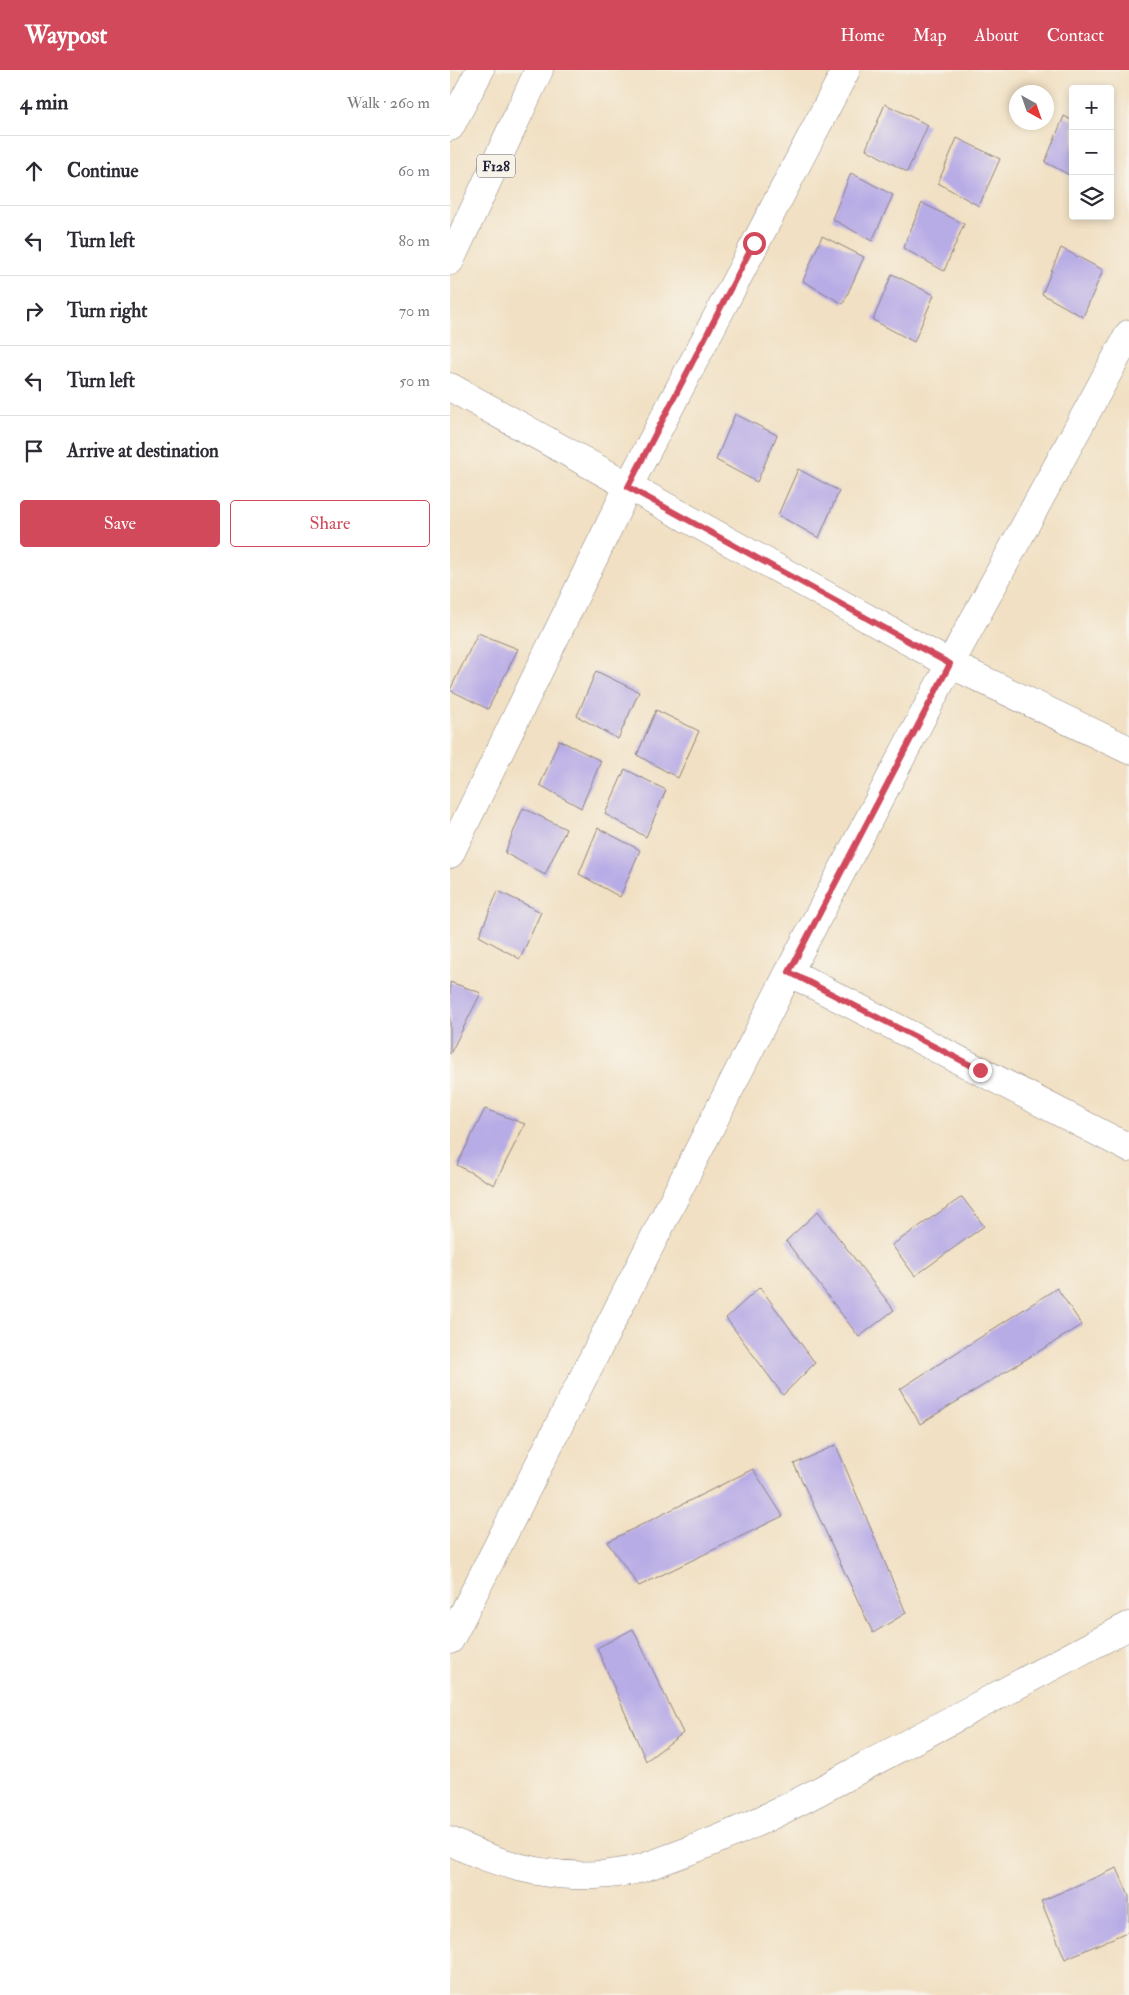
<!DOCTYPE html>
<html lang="en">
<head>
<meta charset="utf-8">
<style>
	:root { --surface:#fff; --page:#f7f7f7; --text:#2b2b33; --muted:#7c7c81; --line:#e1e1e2; --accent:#d1495b }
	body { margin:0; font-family:"IM FELL Double Pica",serif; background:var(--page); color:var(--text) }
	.controls { position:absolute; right:15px; top:15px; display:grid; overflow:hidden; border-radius:5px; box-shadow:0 2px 8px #0003 }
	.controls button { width:45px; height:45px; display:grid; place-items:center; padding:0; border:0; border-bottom:1px solid var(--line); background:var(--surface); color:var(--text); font:25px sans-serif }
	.compass { position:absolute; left:559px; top:15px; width:45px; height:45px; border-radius:50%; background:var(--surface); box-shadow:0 2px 8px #0003; rotate:140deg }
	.stop { position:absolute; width:15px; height:15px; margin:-11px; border:4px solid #d1495b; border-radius:50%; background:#fff }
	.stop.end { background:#d1495b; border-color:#fff; box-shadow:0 1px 5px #0008 }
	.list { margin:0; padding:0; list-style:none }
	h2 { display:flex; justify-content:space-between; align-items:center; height:65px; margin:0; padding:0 20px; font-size:21px }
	h2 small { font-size:16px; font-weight:400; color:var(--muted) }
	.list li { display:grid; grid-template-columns:32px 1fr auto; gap:15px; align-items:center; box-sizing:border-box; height:70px; padding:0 20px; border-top:1px solid var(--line) }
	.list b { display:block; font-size:19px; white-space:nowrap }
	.list em { font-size:16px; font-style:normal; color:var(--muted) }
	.actions { display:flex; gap:10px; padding:15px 20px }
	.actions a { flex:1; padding:11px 0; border:1px solid var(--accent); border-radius:5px; text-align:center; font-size:18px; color:var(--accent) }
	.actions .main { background:var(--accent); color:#fff }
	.icon { flex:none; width:28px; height:28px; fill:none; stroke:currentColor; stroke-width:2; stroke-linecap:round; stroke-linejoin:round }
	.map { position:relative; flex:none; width:679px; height:1925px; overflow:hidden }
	header { display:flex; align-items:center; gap:30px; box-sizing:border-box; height:70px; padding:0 25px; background:var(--accent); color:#fff }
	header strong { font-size:24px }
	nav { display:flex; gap:28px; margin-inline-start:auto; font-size:18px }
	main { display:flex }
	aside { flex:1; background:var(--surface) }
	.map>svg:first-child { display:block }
	.building { fill:#b8ace6 }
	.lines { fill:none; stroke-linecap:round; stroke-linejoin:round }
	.minor-casing { stroke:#8a817f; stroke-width:29 }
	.primary-casing { stroke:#8a817f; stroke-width:29 }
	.minor { stroke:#fff; stroke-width:28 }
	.primary { stroke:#fff; stroke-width:28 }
	.route { stroke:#d1495b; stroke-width:6 }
	.labels { text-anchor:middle; stroke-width:5; stroke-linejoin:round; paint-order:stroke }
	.shield { fill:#f7f3e8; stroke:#62616f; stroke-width:1 }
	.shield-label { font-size:14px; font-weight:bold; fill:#22223b }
</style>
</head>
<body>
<header>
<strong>Waypost</strong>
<nav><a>Home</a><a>Map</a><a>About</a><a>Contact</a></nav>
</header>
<main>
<aside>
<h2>4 min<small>Walk · 260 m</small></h2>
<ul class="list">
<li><svg class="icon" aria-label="ahead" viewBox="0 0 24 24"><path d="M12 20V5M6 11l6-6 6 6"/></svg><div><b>Continue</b></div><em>60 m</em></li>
<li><svg class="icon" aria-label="left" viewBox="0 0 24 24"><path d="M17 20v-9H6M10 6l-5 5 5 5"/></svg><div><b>Turn left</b></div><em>80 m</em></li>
<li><svg class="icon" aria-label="right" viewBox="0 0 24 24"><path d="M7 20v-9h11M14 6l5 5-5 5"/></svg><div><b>Turn right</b></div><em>70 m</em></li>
<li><svg class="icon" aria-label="left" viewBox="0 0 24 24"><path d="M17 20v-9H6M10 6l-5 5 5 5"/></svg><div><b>Turn left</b></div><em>50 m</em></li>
<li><svg class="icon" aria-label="arrive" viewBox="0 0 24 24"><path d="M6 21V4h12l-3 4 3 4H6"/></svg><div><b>Arrive at destination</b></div></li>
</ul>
<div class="actions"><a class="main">Save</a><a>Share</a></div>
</aside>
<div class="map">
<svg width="679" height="1925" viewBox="0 0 679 1925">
	<rect width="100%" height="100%" fill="#f7f3e8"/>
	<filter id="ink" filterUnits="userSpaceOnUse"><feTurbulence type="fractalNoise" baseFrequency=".02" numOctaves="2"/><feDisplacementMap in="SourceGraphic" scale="10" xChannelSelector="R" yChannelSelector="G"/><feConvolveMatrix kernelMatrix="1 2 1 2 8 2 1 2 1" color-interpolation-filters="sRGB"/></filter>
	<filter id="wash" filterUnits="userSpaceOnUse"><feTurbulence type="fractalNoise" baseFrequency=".0096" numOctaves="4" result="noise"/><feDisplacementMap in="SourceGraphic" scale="20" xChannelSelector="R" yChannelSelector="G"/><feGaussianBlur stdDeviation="1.12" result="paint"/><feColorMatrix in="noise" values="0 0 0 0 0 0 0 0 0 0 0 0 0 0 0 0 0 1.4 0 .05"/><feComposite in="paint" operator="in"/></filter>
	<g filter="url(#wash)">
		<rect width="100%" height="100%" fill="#f1e0c3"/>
		<g id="blocks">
			<!-- building -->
			<path class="building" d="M435 34 478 55 457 102 416 79Z
				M614 46 623 51V107L595 92Z
				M507 68 550 89 529 136 488 113Z
				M401 103 443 125 422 171 382 149Z
				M472 133 514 154 494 201 453 178Z
				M372 166 414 187 393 234 353 211Z
				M611 178 653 200 633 247 592 224Z
				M442 204 484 225 464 272 423 250Z
				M285 344 327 365 307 412 266 390Z
				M348 399 389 421 369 468 328 445Z
				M28 563 68 579 38 639 0 620Z
				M146 601 189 622 168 669 127 646Z
				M206 640 249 661 228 708 187 685Z
				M109 670 151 691 131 738 90 715Z
				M175 699 216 720 196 767 155 744Z
				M73 738 116 759 95 805 55 783Z
				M148 758 190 780 170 827 129 804Z
				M48 821 91 842 70 889 29 866Z
				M0 912 31 923 0 984Z
				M35 1039 75 1054 44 1115 7 1095Z
				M512 1127 534 1156 465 1206 442 1175Z
				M368 1141 444 1240 409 1267 336 1171Z
				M310 1217 365 1293 333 1325 276 1248Z
				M607 1218 632 1255 470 1354 450 1319Z
				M386 1375 456 1543 423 1563 344 1394Z
				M303 1399 333 1446 189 1516 157 1472Z
				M183 1559 233 1663 196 1691 147 1578Z
				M667 1798 679 1826V1861L615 1889 591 1831Z"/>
		</g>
	</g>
	<g filter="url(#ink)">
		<use href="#blocks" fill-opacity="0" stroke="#8a817f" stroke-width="1"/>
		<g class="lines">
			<defs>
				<path id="minor" d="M0 317 500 594 679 680
					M0 784 178 417 396 0
					M339 902 679 1078
					M0 1570 339 902 500 594 679 264
					M0 1771C55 1799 117 1813 179 1801 194 1799 210 1791 225 1786 293 1762 356 1729 419 1694 506 1648 592 1601 679 1556"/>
				<path id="primary" d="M0 57 30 0
					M0 191 89 0"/>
			</defs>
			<!-- minor casing -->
			<use href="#minor" class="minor-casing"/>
			<!-- primary casing -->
			<use href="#primary" class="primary-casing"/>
			<!-- minor -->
			<use href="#minor" class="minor"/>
			<!-- primary -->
			<use href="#primary" class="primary"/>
		</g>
	</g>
	<g class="lines" filter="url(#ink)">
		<!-- route -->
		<path class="route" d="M304 173 178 417 500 594 339 902 530 1000"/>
	</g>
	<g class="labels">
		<!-- shield labels -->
		<rect class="shield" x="27" y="84.5" width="38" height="23" rx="4"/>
		<g class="shield-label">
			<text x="46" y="101">F128</text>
		</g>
	</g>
</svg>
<div class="controls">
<button>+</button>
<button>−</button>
<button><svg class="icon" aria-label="layers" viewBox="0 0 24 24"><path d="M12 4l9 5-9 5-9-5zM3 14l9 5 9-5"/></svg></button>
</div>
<svg class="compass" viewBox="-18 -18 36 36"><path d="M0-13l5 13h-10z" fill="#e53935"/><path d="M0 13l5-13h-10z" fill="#7c7c81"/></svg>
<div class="stop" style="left:304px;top:173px"></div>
<div class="stop end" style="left:530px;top:1000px"></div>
</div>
</main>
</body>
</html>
